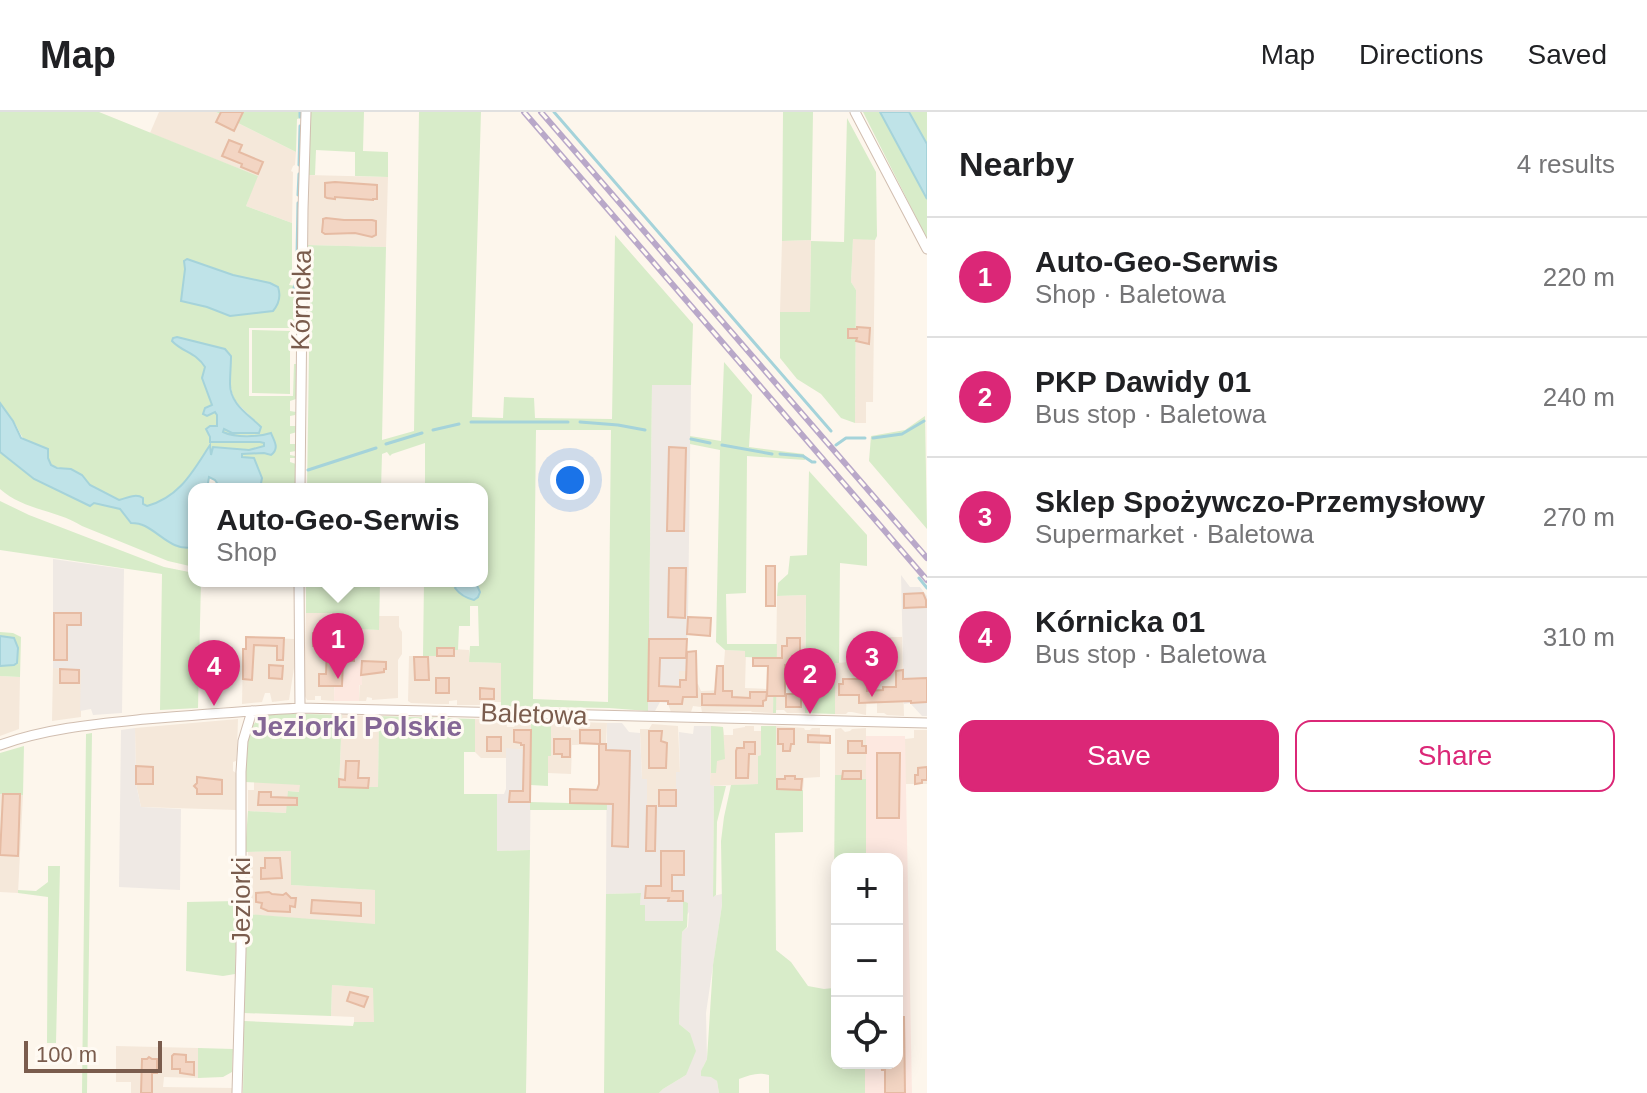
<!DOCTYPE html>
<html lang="en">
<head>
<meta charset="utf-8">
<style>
	:root { --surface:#fff; --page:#f6f6f6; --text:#202124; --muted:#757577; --line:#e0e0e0; --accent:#db2777 }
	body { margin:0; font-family:Arial,sans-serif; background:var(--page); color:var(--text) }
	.controls { position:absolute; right:24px; bottom:24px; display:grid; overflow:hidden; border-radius:16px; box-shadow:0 4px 20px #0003 }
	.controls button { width:72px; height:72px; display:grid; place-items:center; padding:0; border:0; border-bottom:2px solid var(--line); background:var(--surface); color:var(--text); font:40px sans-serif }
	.scale { position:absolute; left:24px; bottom:20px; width:138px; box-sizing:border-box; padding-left:8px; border:4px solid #7a5c4d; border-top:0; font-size:22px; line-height:28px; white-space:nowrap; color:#7a5c4d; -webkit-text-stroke:6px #fffaf3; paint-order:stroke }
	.you { position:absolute; left:570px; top:368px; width:28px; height:28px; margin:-20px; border:6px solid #fff; border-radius:50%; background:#1a73e8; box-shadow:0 0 0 12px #1a73e833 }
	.badge { display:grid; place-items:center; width:52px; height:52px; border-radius:50%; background:var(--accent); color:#fff; font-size:26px; font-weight:700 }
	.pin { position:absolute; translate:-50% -66px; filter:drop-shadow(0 2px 4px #0008) }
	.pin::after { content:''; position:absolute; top:42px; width:28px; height:24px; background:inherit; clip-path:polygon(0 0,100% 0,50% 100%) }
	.popup { position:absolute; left:188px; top:371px; width:300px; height:104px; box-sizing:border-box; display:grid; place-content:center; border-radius:16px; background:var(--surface); filter:drop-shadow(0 2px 6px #0005); font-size:26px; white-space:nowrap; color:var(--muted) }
	.popup b { font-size:30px; color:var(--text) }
	.popup::after { content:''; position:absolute; left:50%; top:100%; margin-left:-16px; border:16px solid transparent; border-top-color:var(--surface) }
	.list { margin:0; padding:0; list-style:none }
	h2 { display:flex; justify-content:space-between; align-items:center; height:104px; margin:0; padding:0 32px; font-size:34px }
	h2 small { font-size:26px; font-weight:400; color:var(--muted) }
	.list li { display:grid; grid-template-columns:52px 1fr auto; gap:24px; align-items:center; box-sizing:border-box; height:120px; padding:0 32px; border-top:2px solid var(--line) }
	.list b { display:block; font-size:30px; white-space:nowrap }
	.list p { margin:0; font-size:26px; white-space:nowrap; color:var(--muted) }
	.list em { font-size:26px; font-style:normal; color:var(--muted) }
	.actions { display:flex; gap:16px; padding:24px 32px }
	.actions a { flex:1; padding:18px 0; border:2px solid var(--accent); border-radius:16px; text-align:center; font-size:28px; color:var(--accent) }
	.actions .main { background:var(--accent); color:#fff }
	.icon { flex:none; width:44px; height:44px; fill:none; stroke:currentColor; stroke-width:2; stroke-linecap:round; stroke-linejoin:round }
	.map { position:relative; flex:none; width:927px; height:981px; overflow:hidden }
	header { display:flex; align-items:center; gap:48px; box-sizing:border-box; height:112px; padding:0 40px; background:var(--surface); border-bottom:2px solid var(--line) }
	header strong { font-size:38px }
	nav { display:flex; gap:44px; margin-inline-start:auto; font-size:28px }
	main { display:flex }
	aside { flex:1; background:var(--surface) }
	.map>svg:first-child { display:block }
	.residential { fill:#f5e8da }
	.commercial { fill:#fde8e0 }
	.industrial { fill:#efe9e4 }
	.green { fill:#d8ecc9; fill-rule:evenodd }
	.water { fill:#bfe3e8; stroke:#a5d3da; stroke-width:2 }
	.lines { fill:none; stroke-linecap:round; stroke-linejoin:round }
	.stream { stroke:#a5d3da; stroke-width:3 }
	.building { fill:#f3d5c3; stroke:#e6bba3; stroke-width:2 }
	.minor-casing { stroke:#d1beb0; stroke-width:11 }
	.minor { stroke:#fff; stroke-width:9 }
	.rail-casing { stroke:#b9a8c9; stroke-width:6 }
	.rail { stroke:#fffaf3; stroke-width:3; stroke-dasharray:9; stroke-linecap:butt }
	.labels { text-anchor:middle; stroke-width:6; stroke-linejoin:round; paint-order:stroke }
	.street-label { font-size:26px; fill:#7a5c4d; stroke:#fffaf3 }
	.neighbourhood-label { font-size:28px; font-weight:bold; fill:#846695; stroke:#fffaf3 }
</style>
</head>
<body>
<header>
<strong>Map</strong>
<nav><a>Map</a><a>Directions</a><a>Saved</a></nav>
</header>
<main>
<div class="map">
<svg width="927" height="981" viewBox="0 0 927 981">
	<rect width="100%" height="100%" fill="#fdf6ec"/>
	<!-- residential -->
	<path class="residential" d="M159 0H216L296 40 295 53 293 54 291 59 293 60 292 111 246 94 257 64 150 21Z
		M307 63 388 65 386 135 307 133Z
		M853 126 875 128 873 290H866V311H855L856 178 851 170Z
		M811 128 810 200H780L782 129Z
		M806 483 805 556H776L777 484Z
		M306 501H336L334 589 321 588V584H315V588H307L304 582Z
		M379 504H399V515L402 520V542L398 548V586L372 588V586L367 585 366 589H359L361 541 364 537V517L379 518Z
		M246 525 294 527V556L289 588 272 590 270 581H265L262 590 242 592 243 537H245Z
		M867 525H902L904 604 887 603 884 601H877V570L867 571 866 603 852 600H848L846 602H835V551L867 549Z
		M437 536 469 538 470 550 501 551V590H495L494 593H457V588L449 589V592H436L411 591 408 589 409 544H436Z
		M725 538 746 539 745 576 767 577V584H774L773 601 752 600 751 599 702 600 701 595 693 594 691 600H671L668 592V573L679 558 686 559V572H698L701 579 722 578Z
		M53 556 81 557V605L52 609Z
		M0 564 20 565 19 617 0 624Z
		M776 582 805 583V601H787L784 598H776Z
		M342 603 379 604 378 676 339 675Z
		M238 607 237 638 236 649 233 650V659L236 661 237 698 141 695 136 672 135 616Z
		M475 607 506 608 507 615H514L518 608 531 609V638L506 637V646H481L475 640Z
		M551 609H568L571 618H578L581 610 607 611 606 632 572 633 571 662 548 661V643H551Z
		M652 612 678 614 680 661H676V694H647V667H642L640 621V617H649Z
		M711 614 723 615 724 623H733V617L745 615V614H754V619H761V643L758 644V672L710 674Z
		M776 614 804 616 805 618H810L812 616H820V665L804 666 803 678 777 677 775 659Z
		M841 616 845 620 850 619 852 617 866 616V667H842V663H835V617Z
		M914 618H927V672H905V627L914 626Z
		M254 670 300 672V680L289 679 287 701 248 699V678H254Z
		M0 682 23 683 18 781 0 780Z
		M291 739V773L376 778 375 813 246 802V779H252L253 771V767H249L248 740Z
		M332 873 374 876V911L354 910V905L331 904Z
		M116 934 198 936V966L164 965 163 975 234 976V981H131V970H116Z"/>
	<!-- commercial -->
	<path class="commercial" d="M336 516 364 517V537L361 541 362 573H359V589H334Z
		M866 624H905L912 981H865V951H897V747H866Z"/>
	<!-- industrial -->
	<path class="industrial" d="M652 272 691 273 688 505 686 559H679V573L668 574V591L660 590 655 599H648Z
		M53 447 124 457 122 601 93 603 91 597 80 599 81 557 53 556Z
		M901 463 910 475H920L927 484V604H922L910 591 904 592Z
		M607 611H622L629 620 640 621 642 667H647V693L656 694H676V660H680L679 620 693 622 694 614H711L710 673 714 674 713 784 722 782V793L706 901 707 947 703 955 717 969 719 981H659L663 977 686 963 690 921 679 912 682 820 688 815 689 800 683 809H644L645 793H640L641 781 606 782Z
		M135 616 136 672 141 695 181 697 180 778 119 775 121 618Z
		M506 636 531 638 530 738 496 739 497 682H504L506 677Z"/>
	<!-- green -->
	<path class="green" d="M0 0H99L258 64 246 94 292 111V166L289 173 297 174V216H249V284H293L294 252H297L296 287 290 289V299L296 300 295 303 290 304V314H296L297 320 290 322V332H295L296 339 290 340V343L295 344V346H290V350L296 352V377H260L262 366 242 345 241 342 264 341 271 343 264 324 231 323 223 320V317L261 315C236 287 228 293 231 251L188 238 196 244 205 255 202 267 212 294 205 296 215 300 217 303V314H210L207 317 210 330H264V334L249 338 212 337 210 344 209 335C190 361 182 384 147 394L143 392 137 383 120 388 90 373 82 363 51 353 43 334C20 331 23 324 13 308 9 303 4 297 0 291ZM187 147 233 163 270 172 273 199 241 203 181 189Z
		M216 0H302L301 6 297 7 296 40Z
		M310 0H364L363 39 388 40V65L355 64V40L316 38 315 63H307Z
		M419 0H481L472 305 503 306 504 285 534 286 535 306 612 307 615 123 693 212 691 273H652L648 599 609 596 501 594V551L469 550 470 534H479L478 494H470V514H459L458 538 437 537V544H423L424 469H482V377H425V331L392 342 390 344 387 340 382 342 381 377H307L310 175H306L307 133 386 135 382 328 414 319ZM536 318H611L608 590 533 587Z
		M783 0H813L811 128 782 129Z
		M863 0H880L927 87V127Z
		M909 0H927V32Z
		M847 6 876 60 877 124 875 128 853 127 851 170 856 178 855 311 841 306 821 282 797 267 780 246V200H810L811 129 844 130Z
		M252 218 290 219V282L252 281Z
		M724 250 752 283 749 335 804 342 805 348 747 344 746 481 726 482 727 532H777L776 601H773L774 546 745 545V539L725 538 716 530 720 338 690 332V324L721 329Z
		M925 304 927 417 869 349 871 324 905 318Z
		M0 340 34 367 94 391 120 397 131 411 143 413 188 437 194 435V455L168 449 82 414C57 398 23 398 0 377Z
		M809 359 867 423V454L840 451 839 551H835V602L805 601 806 483 777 484 778 471 788 462 790 444 807 443Z
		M0 389 29 403 164 455 194 461V469H201L198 596 160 598 162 462 0 438Z
		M306 469H380L379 518 336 516V501H306Z
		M0 520 13 521 21 525 20 565 0 564Z
		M305 602 342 603 339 675H378L379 604 475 607V640H464V682H497V739L530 738 526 981H243L244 909 353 914 354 910H374L373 876 332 873 331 904 244 901 246 802 375 812V778L291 773V739L245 740 248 699 286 701 288 679 299 680 300 673 245 670C246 650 241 612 265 604 276 600 293 602 305 602Z
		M531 609H551V644H548V674L531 673Z
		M711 614 723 615 725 647 717 649 716 661H711Z
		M761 614H776V667H777V677L803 678V720L775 721 776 838 791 850 808 874 824 877 833 876 835 663H842L843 667H866V747H837V951H865V981H769V963C758 960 750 963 739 967V981H719L717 969 711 965 701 964V959L707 947 713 853 722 793 721 729 724 705 731 673 758 672V644L761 643Z
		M92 621 87 981H82L86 622Z
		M24 634 23 683 0 682V641Z
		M714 674H726L717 710 716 783 713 785Z
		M530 690 607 692V698H530Z
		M48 754H60L56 931H47L48 785 18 781V778L36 779 48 770Z
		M641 781 640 793H645V809H683V789L688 791 687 815 682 820 679 912 690 921 696 939 686 963 663 977 659 981H604L606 782Z
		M237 789 235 862 223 864 186 859 187 790Z
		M198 936 233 937 232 960 223 965 198 966Z"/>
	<!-- water -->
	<path class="water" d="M880 0H909L927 32V87Z
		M187 147 233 163 270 171 278 175C281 184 279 192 273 199L230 204 207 195 181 189 185 157 184 149Z
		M177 225 225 237 231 244C231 253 230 262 230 272 230 292 248 302 261 315L259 321H232L224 317 223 320C236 326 258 325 271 321 274 329 280 336 271 343L264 341 242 342V345L254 346 262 366 260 377H221L215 368 209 365 207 377H194V435C174 440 161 422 145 414 141 412 135 411 131 411L120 397 94 391 90 394 34 367 0 340V291L13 309 21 326 48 337V346L51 353 57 356 71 357 82 363 90 373 119 388C127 386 136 381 143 386V392L147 394C180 385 193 359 210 333L211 343 213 335 249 338 264 334V331L260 330H210V325L206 317 210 314H217V303L215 300 207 304 203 302 205 296 212 293 202 266 205 255C197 241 182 240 172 229L173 226Z
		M459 469H475L480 480 478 485 474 488C466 486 460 483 455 476Z
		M0 524 14 526 18 536 17 551 14 553 0 554Z"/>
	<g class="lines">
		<!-- stream -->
		<path class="stream" d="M554 0 831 319
			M300 5V0
			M299 53 300 14
			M298 83 299 62
			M297 144 298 91
			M294 176 297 166V151
			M471 310H568
			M580 310 618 313 645 318
			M433 318 459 312
			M873 326 902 322 924 309
			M691 327 710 331
			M386 332 422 321
			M722 333 772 342
			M836 333 846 326H865
			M780 342 803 344 812 350H815
			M308 358 376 336
			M919 466 927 476"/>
	</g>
	<!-- building -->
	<path class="building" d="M221 0H243L234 19 216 10Z
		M229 28 242 33 239 40 263 50 258 62 241 55 242 52 222 44Z
		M335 70 377 73V87H373V88L335 85V87L327 86 325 85V71Z
		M326 106 344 108H372L376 109V123L372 125 355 121 325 122 322 120 323 110V107Z
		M857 215 870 216 869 232 856 229 857 226H848V217H857Z
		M669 335 686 336 684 419H667Z
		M766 454H775V494H766Z
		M669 456H686L685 506 668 505Z
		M923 481 926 488V495L904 496V482Z
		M54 501H81V513H67V548H54Z
		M688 505 711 506 710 524 687 522Z
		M336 516H346V534L354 535V549L343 548 342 574H319V562H326L327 534H313V521H336Z
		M246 525 284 526 283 548H277V534L254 533 252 568 243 567V537H246Z
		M787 526H800V553H785V584H767L768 554H753V546H782V534H787Z
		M649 527H687L686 546H660L659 574 680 575V568H686L687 540 696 539 697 585H683L682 592H668V589H648Z
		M437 536H454V544H437Z
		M414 545H428L429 568H415Z
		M362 549 386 550V557H384V560L361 563Z
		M269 553 283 554 282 567 269 566Z
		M717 554H723V579H732V585L750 586V580H767L766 588 763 589V594L702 593V582H715Z
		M60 557 79 558V571H60Z
		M903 558V567L927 566V590L911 591V589L859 591V583H839V572H843V567H867V579L883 578V575H896V559Z
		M436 566H449V581H436Z
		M480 576 494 577V587H480Z
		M786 582H801V595H786Z
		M778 617H794V632H791L790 639H783V632H778Z
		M514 618H531L530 690H509L510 679H523L524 633H521V631L514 630Z
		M580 618H600V632H606V638L630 639 628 735 612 734 613 692 570 691V677L597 678 599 672V632L580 631Z
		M649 619H662L661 629 667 631 666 656H649Z
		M808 623 830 624V631L808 630Z
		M487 625H501V639H487Z
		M554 627H570V645H562V642H554Z
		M848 629H862V634H866V641H848Z
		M744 630H755V642H749L748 666H736V639L737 636H744Z
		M877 641H900L899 706H877Z
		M346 649H359L358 666H369L368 676 339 675V667L345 668Z
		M136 654 153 655V672H136Z
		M927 655V668H922V671L915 672V663H918V656Z
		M843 659H861V667H842Z
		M785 664H795V667H802L801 678 777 677V667H785Z
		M197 665 222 668V682H197V677L194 674 197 671Z
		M659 678H676V694H659Z
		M259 680H271V685L297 686V693H258Z
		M3 682H20L18 744 0 743Z
		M647 694H656L655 739H646Z
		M661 739H684V763H672V779H683V789H668L669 786H645L646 774H661Z
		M265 746H280L282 766 261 767V756H265Z
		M269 780 272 782 283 783 286 781 291 786H296L295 795 290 794V800L268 799 261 796 262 791 256 790V781Z
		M312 788 361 791V804L311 801Z
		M350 880 368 885 364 895 347 889Z
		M897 905H904L905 981H885V958H882L881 951H897Z
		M174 942 186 943V950H194V963L180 961V957H172V944Z
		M149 945 152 947H157V961H152V981H141L142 947H147Z"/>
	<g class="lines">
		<defs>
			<path id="minor" d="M855 0 927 137
				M300 377 303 97 306 0
				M299 469 300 596
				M0 633C48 616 96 612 146 607 197 603 249 599 300 596L927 611
				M237 981 241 839V660L243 629 252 599"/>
		</defs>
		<!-- minor casing -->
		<use href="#minor" class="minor-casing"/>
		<!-- minor -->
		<use href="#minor" class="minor"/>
		<defs>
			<path id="rail" d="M524 0 927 468
				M541 0 927 446"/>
		</defs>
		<!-- rail casing -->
		<use href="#rail" class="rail-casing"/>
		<!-- rail -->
		<use href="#rail" class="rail"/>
	</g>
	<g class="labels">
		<!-- street labels -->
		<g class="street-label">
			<text transform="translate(301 188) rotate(-89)" y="9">Kórnicka</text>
			<text transform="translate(534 602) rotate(2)" y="9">Baletowa</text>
			<text transform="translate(241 789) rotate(-90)" y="9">Jeziorki</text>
		</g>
		<!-- neighbourhood labels -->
		<g class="neighbourhood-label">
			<text x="357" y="624">Jeziorki Polskie</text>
		</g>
	</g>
</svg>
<div class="controls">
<button>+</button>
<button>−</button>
<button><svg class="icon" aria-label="locate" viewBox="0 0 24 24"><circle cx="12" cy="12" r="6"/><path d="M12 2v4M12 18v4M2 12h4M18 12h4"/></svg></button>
</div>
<div class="scale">100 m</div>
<div class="you"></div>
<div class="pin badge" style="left:338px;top:567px">1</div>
<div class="popup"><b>Auto-Geo-Serwis</b>Shop</div>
<div class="pin badge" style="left:810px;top:602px">2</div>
<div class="pin badge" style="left:872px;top:585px">3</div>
<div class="pin badge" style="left:214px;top:594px">4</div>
</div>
<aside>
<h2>Nearby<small>4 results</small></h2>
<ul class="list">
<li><span class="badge">1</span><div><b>Auto-Geo-Serwis</b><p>Shop · Baletowa</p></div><em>220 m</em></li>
<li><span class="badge">2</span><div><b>PKP Dawidy 01</b><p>Bus stop · Baletowa</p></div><em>240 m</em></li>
<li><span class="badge">3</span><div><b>Sklep Spożywczo-Przemysłowy</b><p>Supermarket · Baletowa</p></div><em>270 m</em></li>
<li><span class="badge">4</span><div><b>Kórnicka 01</b><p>Bus stop · Baletowa</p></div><em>310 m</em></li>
</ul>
<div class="actions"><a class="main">Save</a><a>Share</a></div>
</aside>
</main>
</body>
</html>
